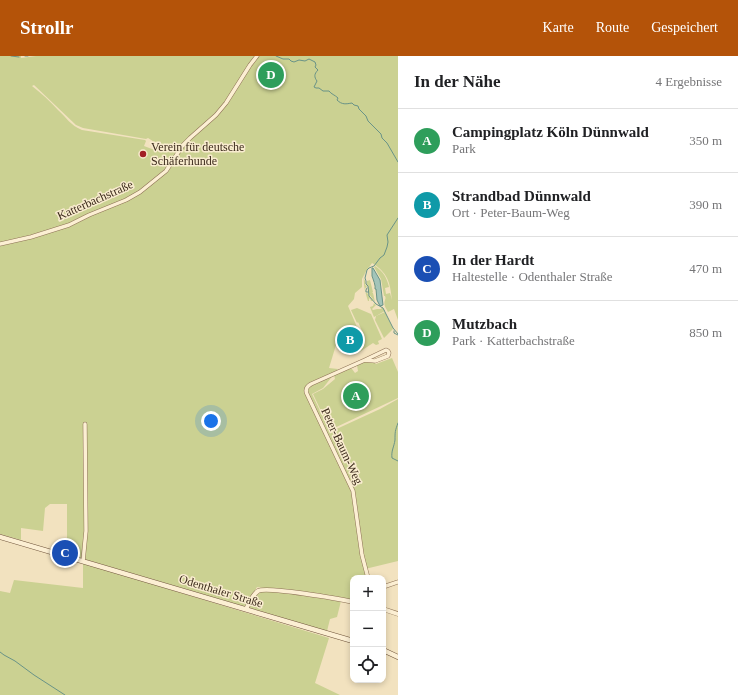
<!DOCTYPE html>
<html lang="de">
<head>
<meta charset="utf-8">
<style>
	:root { --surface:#fff; --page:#f6f6f6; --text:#202124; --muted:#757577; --line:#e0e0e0; --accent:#b45309 }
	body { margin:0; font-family:Georgia,serif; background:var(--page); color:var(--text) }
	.controls { position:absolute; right:12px; bottom:12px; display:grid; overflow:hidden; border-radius:8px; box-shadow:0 2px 6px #0003 }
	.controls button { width:36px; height:36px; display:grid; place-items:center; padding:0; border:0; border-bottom:1px solid var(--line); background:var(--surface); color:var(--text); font:20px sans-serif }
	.you { position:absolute; left:211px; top:365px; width:14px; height:14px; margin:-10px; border:3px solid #fff; border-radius:50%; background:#1a73e8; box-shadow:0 0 0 6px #1a73e833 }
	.badge { display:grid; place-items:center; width:26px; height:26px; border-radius:50%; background:var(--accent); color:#fff; font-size:13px; font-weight:700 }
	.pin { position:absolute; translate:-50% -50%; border:2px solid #fff; box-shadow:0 1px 4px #0006 }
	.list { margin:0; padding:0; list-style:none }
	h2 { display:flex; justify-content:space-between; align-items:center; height:52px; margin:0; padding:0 16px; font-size:17px }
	h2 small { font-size:13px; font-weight:400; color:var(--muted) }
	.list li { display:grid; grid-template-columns:26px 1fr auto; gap:12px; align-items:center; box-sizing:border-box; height:64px; padding:0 16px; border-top:1px solid var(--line) }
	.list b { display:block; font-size:15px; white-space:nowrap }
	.list p { margin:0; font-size:13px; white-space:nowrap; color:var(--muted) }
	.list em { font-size:13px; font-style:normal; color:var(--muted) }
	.icon { flex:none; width:22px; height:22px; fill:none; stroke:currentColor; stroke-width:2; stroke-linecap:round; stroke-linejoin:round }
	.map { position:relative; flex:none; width:398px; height:639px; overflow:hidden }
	header { display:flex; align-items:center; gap:24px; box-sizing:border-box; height:56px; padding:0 20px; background:var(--accent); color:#fff }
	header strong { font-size:19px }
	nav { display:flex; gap:22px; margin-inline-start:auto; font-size:14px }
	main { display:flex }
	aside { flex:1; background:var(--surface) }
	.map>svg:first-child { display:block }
	.green { fill:#cbd192; fill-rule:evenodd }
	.water { fill:#a3c4b9; stroke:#699387 }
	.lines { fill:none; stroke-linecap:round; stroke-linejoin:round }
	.stream { stroke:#699387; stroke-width:1 }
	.minor-casing { stroke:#8d7155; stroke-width:4.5 }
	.tertiary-casing { stroke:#8d7155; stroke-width:5 }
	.secondary-casing { stroke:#6e5239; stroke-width:5.5 }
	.minor { stroke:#fcefd3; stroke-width:3.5 }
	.tertiary { stroke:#fcefd3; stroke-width:4 }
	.secondary { stroke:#fcefd3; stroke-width:4.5 }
	.poi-dot { fill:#a21f24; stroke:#f9eccf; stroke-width:1.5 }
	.labels { text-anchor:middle; stroke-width:3; stroke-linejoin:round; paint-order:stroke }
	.poi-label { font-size:12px; fill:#3b2a1b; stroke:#f9eccf; text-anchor:start }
	.street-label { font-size:12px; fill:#3b2a1b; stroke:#f9eccf }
</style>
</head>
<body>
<header>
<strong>Strollr</strong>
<nav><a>Karte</a><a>Route</a><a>Gespeichert</a></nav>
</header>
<main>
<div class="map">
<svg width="398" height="639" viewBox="0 0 398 639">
	<rect width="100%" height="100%" fill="#f2e2bf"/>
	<!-- green -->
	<path class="green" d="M0 0H21V2L36 0H398V264L394 253 388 256C386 252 383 249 385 244 386 240 386 244 385 240H384L381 223 374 211 375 210C383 215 387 222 389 231L385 232 386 238 390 237 392 244C390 226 388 217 372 207 369 212 363 217 364 223 365 225 366 227 365 229L367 230 365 233 366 237H368L367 238H368L373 245H371L370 242 369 243V245H368C365 236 363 228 364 219L362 223V231L355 237 354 243 348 250 360 278 352 276 336 289 329 312 338 313 323 332 312 338 330 376 380 353 398 343V505L365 513 367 522H353V544L257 531 246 551 67 498V448H50L45 452 43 475 21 472V484L0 478ZM34 29 76 69 83 72 146 83 148 82 167 94 160 96 144 90 146 85 145 84 82 74C70 69 67 62 58 54 50 45 41 37 32 30Z
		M370 224 373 236 372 237H373L375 246 369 238 368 230 366 229 367 225Z
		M374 247 376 249 372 253 373 254 377 253H381L382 251 385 255 374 261 370 251 373 250Z
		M357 252 371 258 382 283 378 285 379 288 376 289 373 287 358 297 357 294 358 293 356 290 361 287 360 285 363 277 358 266 357 267 351 254Z
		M385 256 393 273 384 282 375 264 376 260Z
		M392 302 398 316V342L330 374 313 338 323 333 335 323 334 319 350 312 352 313 355 317 358 315 357 309 365 306 375 307 376 308Z
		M83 507 329 582 315 627 340 639H0V535L10 537 14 524 83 532Z
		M263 535 280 536 341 545 337 561 330 563 327 575 249 552 256 539Z"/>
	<!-- water -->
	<path class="water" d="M372 212H373L380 224 383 249 380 250 377 244 376 233H375C376 230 373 223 372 220Z"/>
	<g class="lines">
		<!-- stream -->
		<path class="stream" d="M11 0 19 1
			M25 0H28
			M276 0 283 3H289L291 5 294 6 299 4 305 5 309 3 315 6 316 9 315 11 318 14C314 18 314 21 317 25L314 31 316 32H319L323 35H329C331 38 335 39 338 42L337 44C342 49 346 48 352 47L354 49 358 50 359 53 366 60 368 65 381 78 382 82 387 87 398 106
			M398 162 387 179 388 186 387 191 384 199 380 202 374 210 369 212 367 214 365 222 366 225V228L368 230 369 240 376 248 383 252 393 272 398 278
			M367 232 366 234V236H368
			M394 275V277L398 279
			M398 367C395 375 395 376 395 384 394 391 391 395 392 402L398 405
			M0 596 4 599 15 605 34 619 65 639"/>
		<defs>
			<path id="minor" d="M0 188 31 181 69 169 89 159 126 144 140 136 166 115 183 89 190 82 216 59 226 47 250 9 257 0
				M386 294 388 295 389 297 388 300 375 305 365 304Z
				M365 304 311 328C306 331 305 334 307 338L353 435 362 499 368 522
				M83 505 86 475 85 368
				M383 531 398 526"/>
			<path id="tertiary" d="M246 553C249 548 252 539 258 535 266 530 340 543 353 546
				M383 553 398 558"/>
			<path id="secondary" d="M0 481 353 585
				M383 594 398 601"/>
		</defs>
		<!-- minor casing -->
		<use href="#minor" class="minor-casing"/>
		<!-- tertiary casing -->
		<use href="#tertiary" class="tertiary-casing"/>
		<!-- secondary casing -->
		<use href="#secondary" class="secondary-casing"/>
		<!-- minor -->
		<use href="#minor" class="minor"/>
		<!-- tertiary -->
		<use href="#tertiary" class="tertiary"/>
		<!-- secondary -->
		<use href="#secondary" class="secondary"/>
	</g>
	<!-- markers -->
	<circle class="poi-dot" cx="143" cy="98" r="4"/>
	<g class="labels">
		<!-- poi labels -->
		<g class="poi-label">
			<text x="151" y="95">Verein für deutsche<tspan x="151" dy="14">Schäferhunde</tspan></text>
		</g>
		<!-- street labels -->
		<g class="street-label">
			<text transform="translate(95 144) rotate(-24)" y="4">Katterbachstraße</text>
			<text transform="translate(342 390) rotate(65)" y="4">Peter-Baum-Weg</text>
			<text transform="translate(221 535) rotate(17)" y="4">Odenthaler Straße</text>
		</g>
	</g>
</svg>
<div class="controls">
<button>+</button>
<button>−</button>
<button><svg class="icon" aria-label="locate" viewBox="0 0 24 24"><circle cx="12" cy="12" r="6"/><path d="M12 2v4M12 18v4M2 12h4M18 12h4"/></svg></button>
</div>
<div class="you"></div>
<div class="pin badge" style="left:356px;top:340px;background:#2e9e5b">A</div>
<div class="pin badge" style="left:350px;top:284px;background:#0f9aa8">B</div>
<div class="pin badge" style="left:65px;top:497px;background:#1a4fb4">C</div>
<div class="pin badge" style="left:271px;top:19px;background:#2e9e5b">D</div>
</div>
<aside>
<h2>In der Nähe<small>4 Ergebnisse</small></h2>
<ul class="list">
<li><span class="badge" style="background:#2e9e5b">A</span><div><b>Campingplatz Köln Dünnwald</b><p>Park</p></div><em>350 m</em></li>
<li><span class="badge" style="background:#0f9aa8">B</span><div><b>Strandbad Dünnwald</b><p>Ort · Peter-Baum-Weg</p></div><em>390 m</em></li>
<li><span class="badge" style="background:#1a4fb4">C</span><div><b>In der Hardt</b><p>Haltestelle · Odenthaler Straße</p></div><em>470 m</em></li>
<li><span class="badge" style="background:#2e9e5b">D</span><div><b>Mutzbach</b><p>Park · Katterbachstraße</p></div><em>850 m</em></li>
</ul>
</aside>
</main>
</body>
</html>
